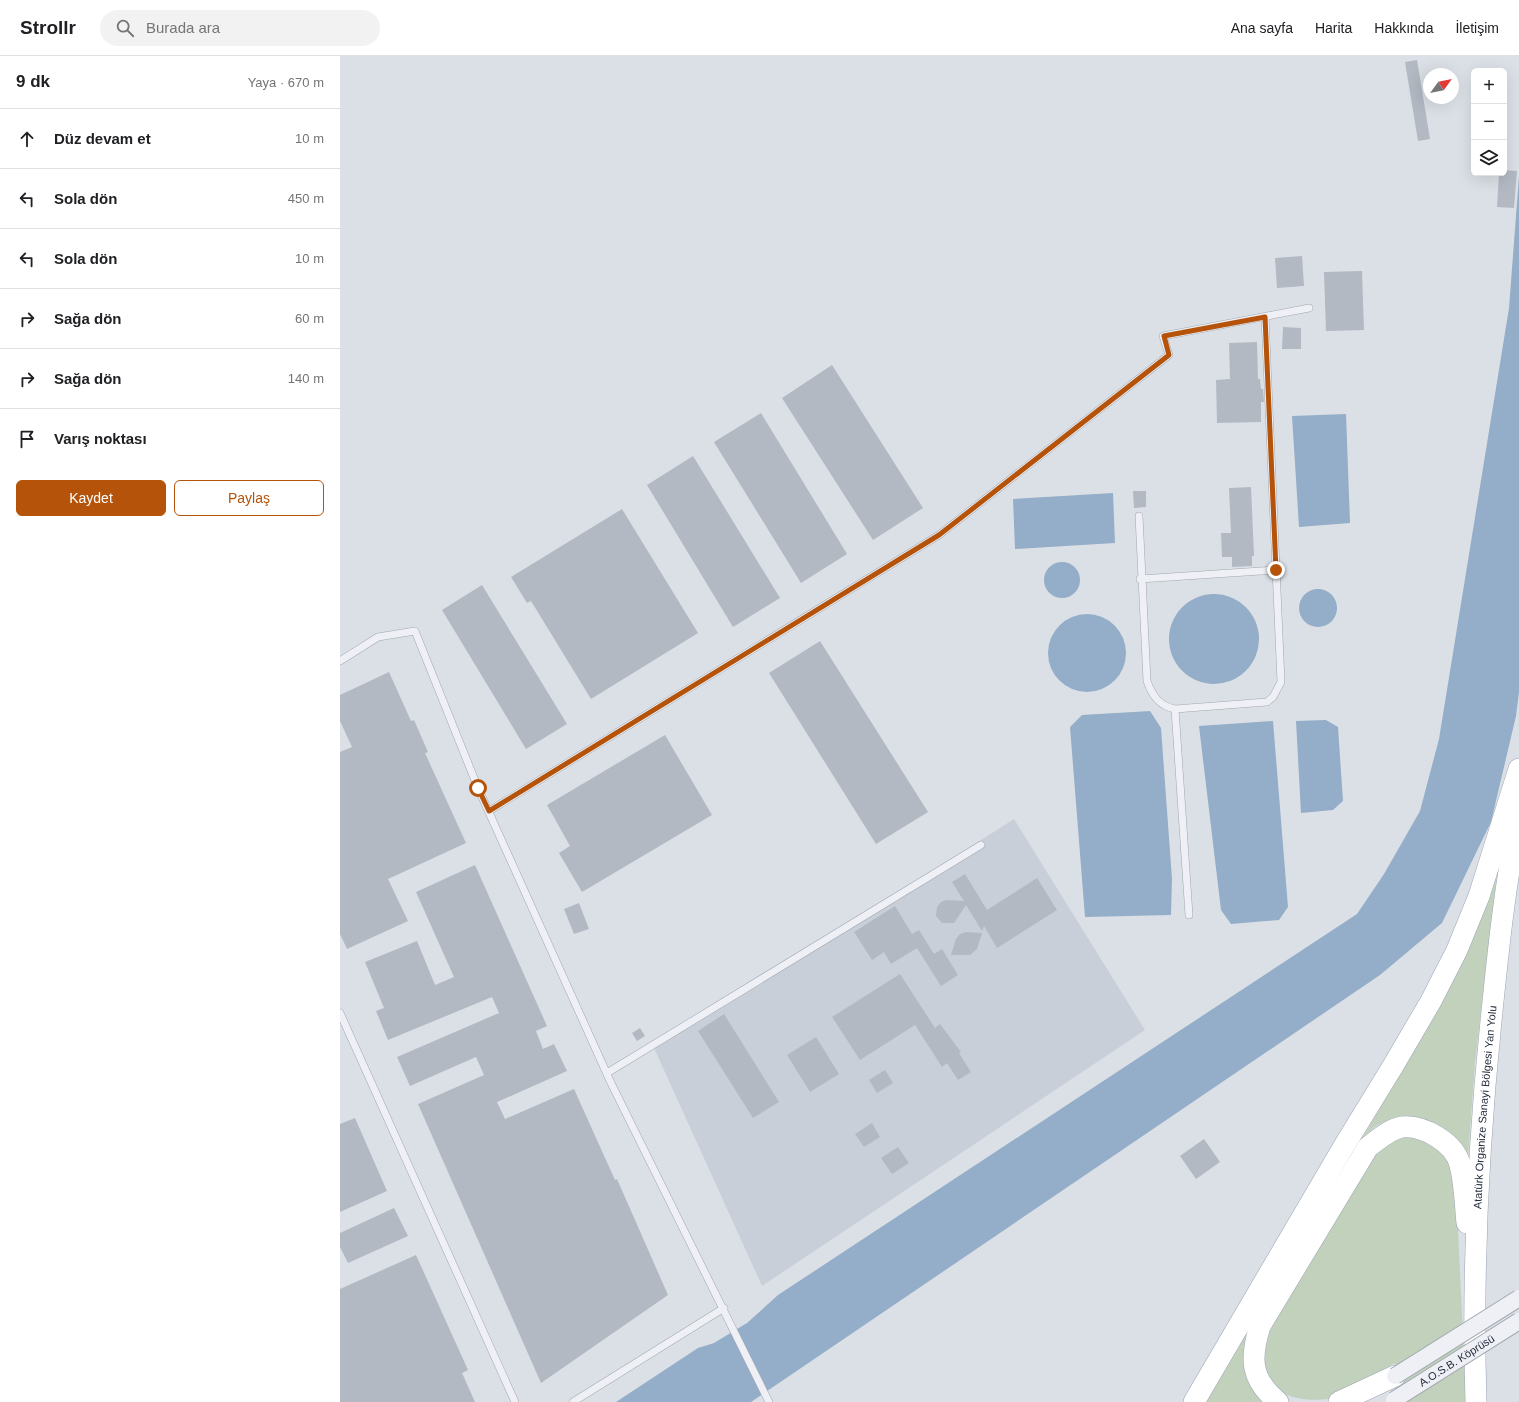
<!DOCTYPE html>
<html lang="tr">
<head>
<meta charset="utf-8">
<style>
	:root { --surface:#fff; --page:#f2f2f2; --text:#202124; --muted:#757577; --line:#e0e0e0; --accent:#b45309 }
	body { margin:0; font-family:Arial,sans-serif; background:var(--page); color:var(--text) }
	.controls { position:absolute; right:12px; top:12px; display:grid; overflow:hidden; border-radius:6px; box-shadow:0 4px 16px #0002 }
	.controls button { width:36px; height:36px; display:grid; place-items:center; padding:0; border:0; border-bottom:1px solid var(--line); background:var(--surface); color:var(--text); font:20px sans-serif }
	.compass { position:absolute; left:1083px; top:12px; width:36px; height:36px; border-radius:50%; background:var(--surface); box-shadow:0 4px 16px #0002; rotate:57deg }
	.stop { position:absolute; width:12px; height:12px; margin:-9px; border:3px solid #b45309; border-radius:50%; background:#fff }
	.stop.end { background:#b45309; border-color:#fff; box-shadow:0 1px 4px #0008 }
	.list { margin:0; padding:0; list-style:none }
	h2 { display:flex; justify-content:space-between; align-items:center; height:52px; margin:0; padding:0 16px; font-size:17px }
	h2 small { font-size:13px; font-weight:400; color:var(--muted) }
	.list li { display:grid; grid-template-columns:26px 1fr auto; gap:12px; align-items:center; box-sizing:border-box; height:60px; padding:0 16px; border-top:1px solid var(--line) }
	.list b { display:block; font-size:15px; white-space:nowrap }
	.list em { font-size:13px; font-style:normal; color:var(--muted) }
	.actions { display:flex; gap:8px; padding:12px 16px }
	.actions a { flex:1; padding:9px 0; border:1px solid var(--accent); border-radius:6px; text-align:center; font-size:14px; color:var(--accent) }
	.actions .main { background:var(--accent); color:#fff }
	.icon { flex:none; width:22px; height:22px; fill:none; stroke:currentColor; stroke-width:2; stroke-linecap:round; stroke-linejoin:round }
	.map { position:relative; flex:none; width:1179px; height:1346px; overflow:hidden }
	header { display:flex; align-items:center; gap:24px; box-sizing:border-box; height:56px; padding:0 20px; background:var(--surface); border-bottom:1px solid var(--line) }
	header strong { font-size:19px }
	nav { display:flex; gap:22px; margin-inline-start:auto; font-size:14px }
	.search { width:280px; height:36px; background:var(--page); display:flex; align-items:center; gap:10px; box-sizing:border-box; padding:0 14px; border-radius:22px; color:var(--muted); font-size:15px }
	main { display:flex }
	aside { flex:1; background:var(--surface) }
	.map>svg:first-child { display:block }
	.built { fill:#c9cfd8 }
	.green { fill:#c1d1bc }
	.water { fill:#94adc8 }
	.building { fill:#b2b9c3 }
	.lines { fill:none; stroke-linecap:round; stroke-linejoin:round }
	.service-casing { stroke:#a1a7b0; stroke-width:8 }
	.primary-casing { stroke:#9aa4b2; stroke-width:22 }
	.service { stroke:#eef0f5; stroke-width:7 }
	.primary { stroke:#fff; stroke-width:21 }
	.tertiary-bridge-casing { stroke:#a1a7b0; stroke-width:18; stroke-linecap:butt }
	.tertiary-bridge { stroke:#eef0f5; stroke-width:16 }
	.route { stroke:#b45309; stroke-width:5 }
	.labels { text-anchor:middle; stroke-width:3.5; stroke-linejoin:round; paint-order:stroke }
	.street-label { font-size:11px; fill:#252d3d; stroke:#eaeef4 }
</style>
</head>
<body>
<header>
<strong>Strollr</strong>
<div class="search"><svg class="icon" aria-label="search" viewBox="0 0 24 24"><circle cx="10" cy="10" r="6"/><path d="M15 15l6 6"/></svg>Burada ara</div>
<nav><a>Ana sayfa</a><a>Harita</a><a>Hakkında</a><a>İletişim</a></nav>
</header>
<main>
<aside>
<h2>9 dk<small>Yaya · 670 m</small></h2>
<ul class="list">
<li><svg class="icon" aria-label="ahead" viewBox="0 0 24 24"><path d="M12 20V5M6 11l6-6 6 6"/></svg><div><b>Düz devam et</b></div><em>10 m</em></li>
<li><svg class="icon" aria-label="left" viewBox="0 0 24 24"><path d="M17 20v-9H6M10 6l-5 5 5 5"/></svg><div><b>Sola dön</b></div><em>450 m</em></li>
<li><svg class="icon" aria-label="left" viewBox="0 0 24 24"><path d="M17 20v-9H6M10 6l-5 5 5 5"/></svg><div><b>Sola dön</b></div><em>10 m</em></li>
<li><svg class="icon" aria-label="right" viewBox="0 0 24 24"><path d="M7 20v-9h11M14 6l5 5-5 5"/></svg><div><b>Sağa dön</b></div><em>60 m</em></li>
<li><svg class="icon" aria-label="right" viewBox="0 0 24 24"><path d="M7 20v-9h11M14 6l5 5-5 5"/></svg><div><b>Sağa dön</b></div><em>140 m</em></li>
<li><svg class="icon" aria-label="arrive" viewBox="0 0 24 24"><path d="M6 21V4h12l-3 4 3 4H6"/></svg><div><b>Varış noktası</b></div></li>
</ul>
<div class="actions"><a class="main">Kaydet</a><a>Paylaş</a></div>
</aside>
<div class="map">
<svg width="1179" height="1346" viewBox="0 0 1179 1346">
	<rect width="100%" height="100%" fill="#dbe0e6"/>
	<!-- built -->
	<path class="built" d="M674 763 805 974 422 1230 314 992Z"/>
	<!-- green -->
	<path class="green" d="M1157 816 1135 1007 1128 1101C1110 1074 1091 1055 1056 1063 1048 1064 1039 1067 1033 1072 1028 1077 1023 1083 1019 1088L1105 940Z
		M1056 1081 1088 1082 1109 1104 1117 1151 1126 1346H1054L1055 1307 989 1343C959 1346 932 1341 924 1310 923 1305 921 1299 921 1294 922 1287 925 1280 927 1273L1033 1096Z
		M906 1274 905 1301 927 1346H864Z"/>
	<!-- water -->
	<path class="water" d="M1179 120V636L1176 660 1151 766 1102 867 1040 919 411 1346H276L358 1292 374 1287 407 1267 438 1239 1017 858 1044 818 1080 755 1099 683 1169 252Z
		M1006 358 1010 467 959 471 952 360Z
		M773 437 775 487 675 493 673 443Z
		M704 524a18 18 0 1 1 36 0a18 18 0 1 1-36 0Z
		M959 552a19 19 0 1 1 38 0a19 19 0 1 1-38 0Z
		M829 583a45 45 0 1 1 90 0a45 45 0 1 1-90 0Z
		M708 597a39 39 0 1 1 78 0a39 39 0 1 1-78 0Z
		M810 655 821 672 832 823 831 859 745 861 730 671 742 659Z
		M986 664 998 671 1003 745 993 754 961 757 956 665Z
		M933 665 948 851 939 864 891 868 881 854 859 670Z"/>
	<!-- building -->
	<path class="building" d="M1077 4 1090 83 1078 85 1065 6Z
		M1164 114 1177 115 1174 152 1157 151 1159 117H1164Z
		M962 200 964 230 937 232 935 202Z
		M1022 215 1024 274 986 275 984 216Z
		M943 271 961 272V293H942Z
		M917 286 918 323H920L921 333H923L924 346H921V366L877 367 876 324 890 323 889 287Z
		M492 309 583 452 533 484 442 342Z
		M421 357 507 498 461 527 374 386Z
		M353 400 440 542 393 571 307 429Z
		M911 431 914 500H912V510L892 511V501H882L881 477H891L889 432Z
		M793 435H806V451L794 452Z
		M282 453 358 577 251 643 191 545 187 547 171 521Z
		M142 529 227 668 186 693 102 554Z
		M480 585 588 756 536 788 429 617Z
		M49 616 71 665 74 664 88 696 85 697 126 787 48 823 68 865 7 893 0 878V696L12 691 0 665V639Z
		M325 679 372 759 242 836 219 797 230 790 207 749Z
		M135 809 207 970 196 975 203 993 214 988 227 1015 157 1046 165 1063 234 1033 275 1124 277 1123 328 1239 201 1327 78 1048 144 1019 136 1001 70 1030 57 1001 159 957 152 941 48 984 36 955 44 952 25 906 77 885 95 929 114 921 76 836Z
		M625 818 647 854 697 822 717 854 657 892 644 870 642 875 626 849 614 867H602L596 860 597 851 601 846 606 844 624 845 612 826Z
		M239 847 249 873 234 878 224 853Z
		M555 850 572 878 579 874 594 898 602 893 618 919 601 930 577 892 551 908 544 896 532 904 514 876Z
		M626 876 642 877 637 893 630 899H611L616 883 620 878Z
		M560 918 595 972 600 968 621 996 619 997 631 1016 618 1024 607 1007 602 1011 575 969 520 1004 492 961Z
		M384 958 439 1046 413 1062 358 975Z
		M300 972 305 980 297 985 292 977Z
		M476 981 499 1018 470 1036 447 999Z
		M545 1014 553 1027 537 1037 529 1024Z
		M15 1062 47 1135 0 1156V1068Z
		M532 1067 540 1081 524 1091 515 1078Z
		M864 1083 880 1106 856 1123 840 1100Z
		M558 1091 569 1107 552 1118 541 1102Z
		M54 1152 68 1180 8 1207 0 1191V1177Z
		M76 1199 128 1314 122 1317 135 1346H0V1233Z"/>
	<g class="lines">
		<defs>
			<path id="service" d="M799 460 807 625C812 639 819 650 835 653L927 646 933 641 941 626 925 261
				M800 523 936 514
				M0 605 38 581 75 575 138 732 271 1027 429 1346
				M835 653 849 859
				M149 755 599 479 829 299 823 280 969 252
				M0 957 175 1346
				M267 1017 641 789
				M233 1346 384 1252"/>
			<g id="primary">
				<path d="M854 1346 1004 1090 1053 1010 1091 945 1117 894 1139 840 1179 713"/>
				<path d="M938 1346C910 1323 910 1302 920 1270L1028 1091C1038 1084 1049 1073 1062 1071 1084 1069 1115 1087 1120 1109 1125 1128 1125 1148 1127 1167"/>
				<path d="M999 1346 1055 1320"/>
				<path id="s1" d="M1136 1346C1132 1219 1138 1092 1151 965 1158 896 1165 827 1179 759"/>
			</g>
		</defs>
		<!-- service casing -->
		<use href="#service" class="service-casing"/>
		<!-- primary casing -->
		<use href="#primary" class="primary-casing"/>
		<!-- service -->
		<use href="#service" class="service"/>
		<!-- primary -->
		<use href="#primary" class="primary"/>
		<defs>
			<g id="tertiary-bridge">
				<path d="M1055 1320 1179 1242"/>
				<path id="s2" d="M1054 1344 1179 1265"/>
			</g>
		</defs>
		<!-- tertiary-bridge casing -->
		<use href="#tertiary-bridge" class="tertiary-bridge-casing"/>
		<!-- tertiary-bridge -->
		<use href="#tertiary-bridge" class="tertiary-bridge"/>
	</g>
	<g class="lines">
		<!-- route -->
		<path class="route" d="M138 732 149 755 599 479 829 299 824 280 925 261 936 514"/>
	</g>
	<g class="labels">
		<!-- street labels -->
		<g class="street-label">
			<text dy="4" stroke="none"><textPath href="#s1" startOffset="295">Atatürk Organize Sanayi Bölgesi Yan Yolu</textPath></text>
			<text dy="4" stroke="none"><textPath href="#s2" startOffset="74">A.O.S.B. Köprüsü</textPath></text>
		</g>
	</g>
</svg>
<div class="controls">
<button>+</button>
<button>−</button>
<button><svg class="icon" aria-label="layers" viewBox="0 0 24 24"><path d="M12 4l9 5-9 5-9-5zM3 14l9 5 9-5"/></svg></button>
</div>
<svg class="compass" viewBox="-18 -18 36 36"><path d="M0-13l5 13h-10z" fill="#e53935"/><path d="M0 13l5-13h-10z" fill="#757577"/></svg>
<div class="stop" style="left:138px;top:732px"></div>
<div class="stop end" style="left:936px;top:514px"></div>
</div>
</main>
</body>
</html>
